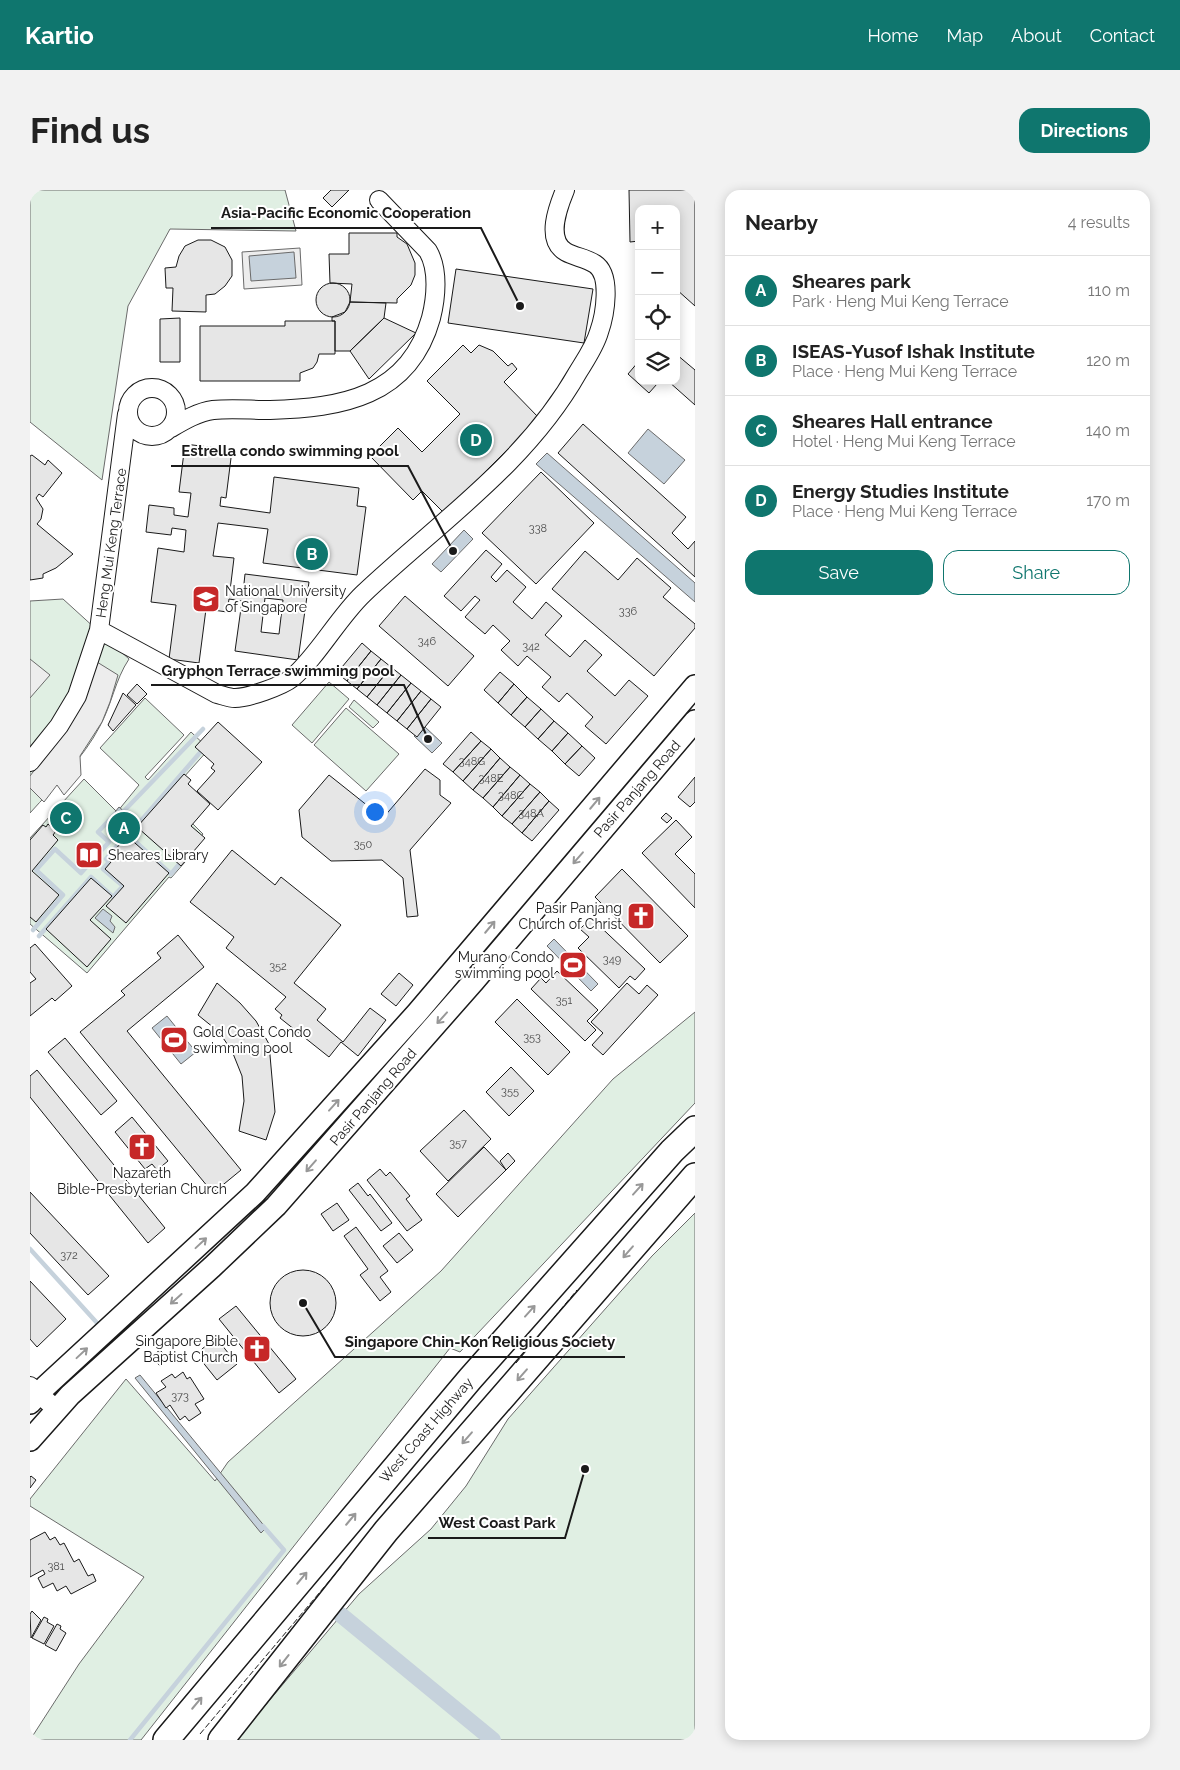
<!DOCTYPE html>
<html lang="en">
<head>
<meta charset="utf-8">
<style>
	:root { --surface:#fff; --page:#f2f2f2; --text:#222; --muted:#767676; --line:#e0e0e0; --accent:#0f766e }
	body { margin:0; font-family:Raleway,sans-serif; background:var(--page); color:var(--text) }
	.controls { position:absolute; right:15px; top:15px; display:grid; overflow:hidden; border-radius:10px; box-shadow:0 2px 12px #0003 }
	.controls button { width:45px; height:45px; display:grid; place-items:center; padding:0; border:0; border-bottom:1px solid var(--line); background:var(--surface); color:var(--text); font:25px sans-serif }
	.you { position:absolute; left:344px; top:621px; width:18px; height:18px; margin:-12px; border:4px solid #fff; border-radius:50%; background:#1a73e8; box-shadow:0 0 0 8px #1a73e833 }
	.badge { display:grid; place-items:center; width:32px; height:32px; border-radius:50%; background:var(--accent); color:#fff; font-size:16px; font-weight:700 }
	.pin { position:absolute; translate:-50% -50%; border:2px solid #fff; box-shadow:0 1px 5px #0006 }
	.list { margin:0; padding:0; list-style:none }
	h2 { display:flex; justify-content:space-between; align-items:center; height:65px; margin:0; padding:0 20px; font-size:21px }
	h2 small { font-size:16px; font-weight:400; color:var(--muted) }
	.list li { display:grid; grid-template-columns:32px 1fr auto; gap:15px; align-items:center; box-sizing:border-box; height:70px; padding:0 20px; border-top:1px solid var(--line) }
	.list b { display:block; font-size:19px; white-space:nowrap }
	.list p { margin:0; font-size:16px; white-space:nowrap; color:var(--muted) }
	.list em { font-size:16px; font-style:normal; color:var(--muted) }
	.actions { display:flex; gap:10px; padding:15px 20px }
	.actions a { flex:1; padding:11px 0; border:1px solid var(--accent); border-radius:15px; text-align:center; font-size:18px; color:var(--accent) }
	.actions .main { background:var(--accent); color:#fff }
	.icon { flex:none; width:28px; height:28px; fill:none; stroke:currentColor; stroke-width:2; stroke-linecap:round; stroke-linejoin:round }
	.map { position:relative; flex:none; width:665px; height:1550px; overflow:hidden; border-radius:15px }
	header { display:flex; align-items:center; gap:30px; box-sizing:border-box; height:70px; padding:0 25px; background:var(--accent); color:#fff }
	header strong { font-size:24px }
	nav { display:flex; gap:28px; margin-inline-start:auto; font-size:18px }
	.intro { display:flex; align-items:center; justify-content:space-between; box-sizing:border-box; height:120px; padding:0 30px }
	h1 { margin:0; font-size:35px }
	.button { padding:12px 22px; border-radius:15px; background:var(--accent); color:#fff; font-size:18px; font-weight:700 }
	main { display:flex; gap:30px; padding:0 30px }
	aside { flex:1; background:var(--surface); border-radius:15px; box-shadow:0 2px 12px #0003 }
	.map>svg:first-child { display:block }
	.green { fill:#e0efe3; stroke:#6a6a6a }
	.parking { fill:#ededed; stroke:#6a6a6a }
	.water { fill:#c6d2dc; stroke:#6a6a6a }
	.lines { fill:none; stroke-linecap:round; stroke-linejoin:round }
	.stream { stroke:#c6d2dc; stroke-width:4.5 }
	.canal { stroke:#c6d2dc; stroke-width:16 }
	.building { fill:#e6e6e6; stroke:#1a1a1a; fill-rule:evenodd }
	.minor-casing { stroke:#1a1a1a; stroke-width:20 }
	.major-casing { stroke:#1a1a1a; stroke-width:24 }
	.highway-casing { stroke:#1a1a1a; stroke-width:28 }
	.minor { stroke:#fff; stroke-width:18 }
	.major { stroke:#fff; stroke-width:21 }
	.highway { stroke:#fff; stroke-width:25 }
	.fence { stroke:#1a1a1a; stroke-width:1; stroke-dasharray:6 2.5; stroke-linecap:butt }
	.oneway { stroke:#989898 }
	.labels { text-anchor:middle; stroke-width:4; stroke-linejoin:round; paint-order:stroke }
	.number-label { font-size:11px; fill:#4d4d4d }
	.street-label { font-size:14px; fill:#1a1a1a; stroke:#fff }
	.poi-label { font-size:14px; fill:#1a1a1a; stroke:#fff; text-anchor:start }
	.leader { fill:none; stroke:#1a1a1a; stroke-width:2 }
	.callout-dot { fill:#1a1a1a; stroke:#fff; stroke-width:2 }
	.callout-label { font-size:15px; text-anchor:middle; font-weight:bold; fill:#1a1a1a; stroke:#fff; stroke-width:4; stroke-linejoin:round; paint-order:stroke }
</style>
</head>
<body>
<header>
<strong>Kartio</strong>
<nav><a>Home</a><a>Map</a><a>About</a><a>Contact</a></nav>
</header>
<div class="intro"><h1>Find us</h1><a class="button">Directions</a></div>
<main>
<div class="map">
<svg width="665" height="1550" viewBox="0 0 665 1550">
	<rect width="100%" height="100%" fill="#fff"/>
	<!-- green -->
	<path class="green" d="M0 0H255L266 41 140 39 98 116 72 290 0 232Z
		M33 409 99 469C85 490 82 514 70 536 53 569 25 595 0 623V411Z
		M299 492 319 509 282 553 262 535Z
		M115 508 154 545 115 587 118 590 161 542 179 559 136 607 173 644 153 669 155 672 141 688 139 687 57 783 0 734V648L54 589 87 622 109 595 70 558Z
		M324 510 349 532 343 538 319 517Z
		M316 518 369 564 336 601 284 555Z
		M665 822V913L430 1162 420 1158 111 1550H0L49 1474 114 1387 0 1316V1309L96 1189 185 1291 198 1272 411 1081 583 889Z
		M665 1023V1550H206L329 1404 401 1339 436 1296 478 1229 622 1066Z"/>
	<!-- parking -->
	<path class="parking" d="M270 58 272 95 214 99 212 62Z
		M0 469 20 485 0 508Z
		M67 472 88 485 80 512 72 532 50 566 51 585 34 605 27 595 14 612 0 598V586L31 545Z"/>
	<!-- water -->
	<path class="water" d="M264 62 266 88 221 91 219 66Z
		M618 239 655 270 634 294 598 263Z
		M517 263 665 393V412L506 274Z
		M434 340 443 349 411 382 402 374Z
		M394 536 412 553 402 563 384 546Z
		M89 617 97 624 96 630 101 639 99 642 81 627Z
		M73 719 82 726 80 731 85 737 83 743 65 728Z
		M524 749 568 794 561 801 517 756Z
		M137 826 166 862 151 874 122 838Z
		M110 1185 236 1338 231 1343 105 1188Z
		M374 1468 403 1493 395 1502 366 1476Z"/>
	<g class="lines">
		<!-- stream -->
		<path class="stream" d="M92 623 173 539
			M112 637 109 633 174 558
			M3 740 33 705 6 680 25 659 51 683 79 652 68 642 85 624
			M9 746 61 687 83 707 93 696 73 679 79 672 76 669 97 644 141 684 150 673 149 671
			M0 1059 68 1134
			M100 1550 254 1360 233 1336"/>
		<!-- canal -->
		<path class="canal" d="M311 1425 463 1550"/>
	</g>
	<!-- building -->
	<path class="building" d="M301 0H319L302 17 293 8Z
		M599 0H665V116L646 99V19H609V51L600 52Z
		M319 43H367V47L377 54 385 73V85L381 95 367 109V113L320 112 322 94 300 93 299 64H319Z
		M168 50H181L195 57 202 70V86L195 96 185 104 176 105V122L142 121 143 98H136L135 78 146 77 149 66 155 56Z
		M426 79 563 99 554 153 418 133Z
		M286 110a17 17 0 1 1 34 0a17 17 0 1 1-34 0Z
		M320 112 356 113 354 128 320 161H305V131H302V127L315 122Z
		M150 128V172H130V129Z
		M354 128 386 143 339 189 320 161Z
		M255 131H305V164H289L287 172 283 178 270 183V191H170V136H255Z
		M433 155 441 163 449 155 463 161 478 176 482 173 487 179 474 192 509 228 414 323 392 301 383 310 340 266 368 238 392 262 430 224 397 191Z
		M646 164 665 180V215L638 191H646Z
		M609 171V191H624L627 194 619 203 598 184Z
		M553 234 656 327 642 343 658 359 665 351V387L528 263Z
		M155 254 202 260 196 308 191 307 190 316 240 323 244 287 329 298 327 316 336 317 327 385 233 373 238 339 188 333 183 366 204 368 200 401 213 403 215 384 279 392 268 470 205 461 212 411 199 409 197 422 176 419 169 473 139 469 146 415 121 412 128 358 154 362 156 340 142 338 141 345 116 342 119 315 144 318V325L158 327 161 303 149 302ZM235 408 253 410 249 444 231 442Z
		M2 265 15 275 18 270 32 283 13 307 9 304 6 308 13 319 11 329 7 334 43 364 26 378 13 384V388L0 390V266Z
		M511 282 564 333 506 394 452 343Z
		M456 360 472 374 461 387 466 392 477 380 496 397 483 412 502 429 516 412 532 426 515 445 540 467 555 450 572 465 557 481 585 506 599 490 618 506 576 554 555 536 563 527 537 503 529 512 512 497 521 487 497 466 488 476 471 460 480 451 463 435 455 444 435 427 450 410 445 406 431 421 414 406Z
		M555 361 588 390 607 368 641 398 633 407 665 434V438L624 486 522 399Z
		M375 406 444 466 418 496 349 436Z
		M332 453 341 461 317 491 307 483Z
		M341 461 351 469 327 499 317 491Z
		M351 469 361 477 337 507 327 499Z
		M361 477 371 485 347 515 337 507Z
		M470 482 484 494 468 513 454 500Z
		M371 485 381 493 357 523 347 515Z
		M381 493 391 501 367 531 357 523Z
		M107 494 117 504 107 514 97 505Z
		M484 494 497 507 481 525 468 513Z
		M391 501 401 509 377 539 367 531Z
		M93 503 106 515 83 541 78 535Z
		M497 507 511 519 495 537 481 525Z
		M401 509 411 517 387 547 377 539Z
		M511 519 524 531 508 549 495 537Z
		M524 531 538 543 522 561 508 549Z
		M188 532 232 572 188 620 167 601 185 581 181 578 184 574 165 557Z
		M441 542 451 551 423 582 413 574Z
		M538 543 552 556 535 574 522 561Z
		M451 551 461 559 433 591 423 582Z
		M552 556 565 568 549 586 535 574Z
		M461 559 470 568 443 600 433 591Z
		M470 568 480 577 453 608 443 600Z
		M480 577 490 585 463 617 453 608Z
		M395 579 410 590V605L421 613 380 660 388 726 377 727 373 688 352 670 301 671 272 647 269 620 299 585 353 628Z
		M154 584 161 590 158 594 180 614 161 636 175 648 151 676 107 637Z
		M490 585 500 594 472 626 463 617Z
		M665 587V612L660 617 648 607Z
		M500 594 510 602 482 634 472 626Z
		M510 602 519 611 492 643 482 634Z
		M519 611 529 620 502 651 492 643Z
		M636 623 642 628 637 633 631 628Z
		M646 630 662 647 645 664 665 684V718L612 663Z
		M18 634 26 641 23 645 28 650 2 681 29 705 6 732 0 727V650L13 635 16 637Z
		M97 646 139 683 96 733 76 716 94 696 75 679 81 672 77 669Z
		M202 660 245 695 251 687 311 735 264 793 296 819 287 830 313 852 340 818 356 830 328 866 311 852 299 867 250 828 252 825 245 819 256 807 196 758 204 747 160 712Z
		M592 679 658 746 630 773 565 707Z
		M61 688 82 706 60 730 81 749 57 777 16 739Z
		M561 728 615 779 605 790 600 786 589 798 548 758 559 747 550 739Z
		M148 745 174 777 97 841 211 980 183 1003 50 842 95 805 91 801 131 768 127 763Z
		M5 754 42 796 25 811 22 808 0 826V793L6 789 0 782V758Z
		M527 781 568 820 557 831 566 840 555 851 501 799 511 788 516 793Z
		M369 783 383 795 366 816 351 804Z
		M187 793 210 813 226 831 239 854 245 922 236 950 209 941 214 911 212 886 202 861 189 842 168 825Z
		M597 793 609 804 617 795 628 805 573 865 562 855 573 843 561 832Z
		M487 809 540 862 518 885 465 832Z
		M35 848 87 911 71 925 18 862Z
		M481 877 504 901 479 926 456 902Z
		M7 880 135 1038 118 1053 0 907V886Z
		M434 920 461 949 418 991 390 961Z
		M102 927 138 971 127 980 122 974 115 979 85 942Z
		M454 957 476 980 428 1027 406 1004Z
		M478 963 485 971 476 980 470 971Z
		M350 979 356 986 360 982 380 1006 376 1009 392 1030 377 1041 337 990Z
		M328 993 338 1006 340 1004 362 1033 351 1041 319 1000Z
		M0 1002 79 1086 58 1105 0 1043Z
		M307 1013 319 1030 303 1041 291 1024Z
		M326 1037 358 1081 350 1087 361 1102 350 1111 330 1085 338 1079 314 1046Z
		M369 1043 383 1060 367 1073 353 1056Z
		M240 1113a33 33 0 1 1 66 0a33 33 0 1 1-66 0Z
		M0 1091 36 1129 7 1157 0 1149Z
		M206 1116 266 1189 249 1203 189 1129Z
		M182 1150 187 1157 191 1154 207 1174 187 1190 171 1170 176 1167 171 1160Z
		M130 1160 139 1170 130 1176 122 1166Z
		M153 1182 157 1189 160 1187 174 1209 165 1214 171 1223 159 1231 155 1226 150 1230 140 1215 136 1218 126 1203 136 1197 131 1191 142 1184 145 1188Z
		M1 1286 6 1290 0 1298V1287Z
		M15 1342 20 1350 25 1347 30 1355 34 1353 44 1372 49 1369 58 1386 63 1384 66 1391 41 1404 36 1396 27 1401 23 1393 13 1398 8 1388 15 1384 13 1380 0 1387V1350Z
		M2 1421 11 1430 1 1448 0 1424Z
		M14 1427 18 1429 17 1432 24 1436 14 1454 2 1448Z
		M27 1434 31 1436 30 1439 36 1443 26 1461 15 1455Z"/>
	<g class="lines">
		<defs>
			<path id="minor" d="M98 222a24 24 0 1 1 48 0a24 24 0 1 1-48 0Z
				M141 238C153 231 168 222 183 220 201 218 221 220 240 220 311 218 379 207 401 128 406 108 409 80 398 61L349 10
				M69 440 187 504C192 505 199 508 205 508 218 508 252 496 262 488 287 467 308 428 333 404 408 333 496 274 548 182 556 169 565 156 569 142 575 125 582 85 565 74 556 68 545 67 536 62 515 50 528 17 535 0
				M0 572 29 536 47 506 69 440 97 224
				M0 1196 26 1219"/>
			<path id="major" d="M0 1213 16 1196 225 1003 387 823 665 496
				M0 1250 40 1205 182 1077 246 1016 444 791 665 531"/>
			<path id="highway" d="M136 1550 440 1189 642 961 665 939
				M191 1550 356 1341 665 986"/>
		</defs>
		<!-- minor casing -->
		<use href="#minor" class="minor-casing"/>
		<!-- major casing -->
		<use href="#major" class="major-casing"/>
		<!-- highway casing -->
		<use href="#highway" class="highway-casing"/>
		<!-- minor -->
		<use href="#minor" class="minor"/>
		<!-- major -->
		<use href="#major" class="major"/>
		<!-- highway -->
		<use href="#highway" class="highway"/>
		<!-- fence -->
		<path class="fence" d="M486 1173 547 1100
			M170 1544 312 1376"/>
	</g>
	<!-- one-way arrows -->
	<defs><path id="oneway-shaft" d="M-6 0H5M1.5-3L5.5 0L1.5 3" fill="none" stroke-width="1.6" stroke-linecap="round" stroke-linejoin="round" transform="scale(1.25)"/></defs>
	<g class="oneway">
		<use href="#oneway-shaft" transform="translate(565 613) rotate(-50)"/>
		<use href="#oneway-shaft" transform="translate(548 668) rotate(131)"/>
		<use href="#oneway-shaft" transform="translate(460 737) rotate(-50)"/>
		<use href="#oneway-shaft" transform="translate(412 828) rotate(132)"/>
		<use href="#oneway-shaft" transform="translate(304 915) rotate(-48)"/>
		<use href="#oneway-shaft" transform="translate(281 976) rotate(131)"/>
		<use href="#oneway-shaft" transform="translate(608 999) rotate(-48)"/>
		<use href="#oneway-shaft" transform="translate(171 1053) rotate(-43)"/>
		<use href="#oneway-shaft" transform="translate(598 1062) rotate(131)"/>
		<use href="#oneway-shaft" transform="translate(146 1109) rotate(138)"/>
		<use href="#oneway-shaft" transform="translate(500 1121) rotate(-48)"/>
		<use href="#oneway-shaft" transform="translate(52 1163) rotate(-43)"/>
		<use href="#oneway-shaft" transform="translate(492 1185) rotate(131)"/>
		<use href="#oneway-shaft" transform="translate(437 1248) rotate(131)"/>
		<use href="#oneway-shaft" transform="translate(321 1329) rotate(-50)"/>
		<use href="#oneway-shaft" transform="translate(272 1388) rotate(-50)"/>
		<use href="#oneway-shaft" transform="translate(254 1471) rotate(128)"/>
		<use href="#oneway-shaft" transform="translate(167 1513) rotate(-50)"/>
	</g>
	<!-- icons -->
	<defs>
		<symbol id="university-square" viewBox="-11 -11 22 22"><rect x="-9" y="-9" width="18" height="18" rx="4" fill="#c62828" stroke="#fff"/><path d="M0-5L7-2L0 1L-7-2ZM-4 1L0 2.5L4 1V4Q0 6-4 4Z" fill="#fff"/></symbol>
		<symbol id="library-square" viewBox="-11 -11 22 22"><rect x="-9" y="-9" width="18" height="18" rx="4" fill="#c62828" stroke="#fff"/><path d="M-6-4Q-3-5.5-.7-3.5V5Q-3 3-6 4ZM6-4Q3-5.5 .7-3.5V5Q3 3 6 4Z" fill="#fff"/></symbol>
		<symbol id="church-square" viewBox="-11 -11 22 22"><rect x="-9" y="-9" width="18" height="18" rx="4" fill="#c62828" stroke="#fff"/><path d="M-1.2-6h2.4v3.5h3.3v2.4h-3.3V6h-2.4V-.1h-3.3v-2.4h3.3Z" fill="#fff"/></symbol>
		<symbol id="stadium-square" viewBox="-11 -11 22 22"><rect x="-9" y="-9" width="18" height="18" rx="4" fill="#c62828" stroke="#fff"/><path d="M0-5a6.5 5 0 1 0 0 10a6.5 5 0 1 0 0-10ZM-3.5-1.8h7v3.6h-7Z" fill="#fff"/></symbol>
	</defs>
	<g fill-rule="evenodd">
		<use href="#university-square" x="160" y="393" width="32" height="32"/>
		<use href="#library-square" x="43" y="649" width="32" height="32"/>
		<use href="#church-square" x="595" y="710" width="32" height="32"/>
		<use href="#stadium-square" x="527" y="759" width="32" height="32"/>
		<use href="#stadium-square" x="128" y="834" width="32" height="32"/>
		<use href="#church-square" x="96" y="941" width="32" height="32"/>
		<use href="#church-square" x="211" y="1143" width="32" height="32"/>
	</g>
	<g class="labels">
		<!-- number labels -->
		<g class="number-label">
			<text x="508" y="342">338</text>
			<text x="598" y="425">336</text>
			<text x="397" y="455">346</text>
			<text x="501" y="460">342</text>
			<text x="442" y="575">348G</text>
			<text x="461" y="592">348E</text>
			<text x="481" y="609">348C</text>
			<text x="501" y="627">348A</text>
			<text x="333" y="658">350</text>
			<text x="582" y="773">349</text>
			<text x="248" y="780">352</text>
			<text x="534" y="814">351</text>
			<text x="502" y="851">353</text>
			<text x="480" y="905">355</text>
			<text x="428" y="957">357</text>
			<text x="39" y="1069">372</text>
			<text x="150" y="1210">373</text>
			<text x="26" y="1380">381</text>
		</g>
		<!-- street labels -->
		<g class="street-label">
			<text transform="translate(81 353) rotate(-82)" y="5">Heng Mui Keng Terrace</text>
			<text transform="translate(607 599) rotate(-49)" y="5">Pasir Panjang Road</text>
			<text transform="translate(343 907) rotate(-49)" y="5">Pasir Panjang Road</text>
			<text transform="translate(396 1240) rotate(-49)" y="5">West Coast Highway</text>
		</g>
		<!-- poi labels -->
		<g class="poi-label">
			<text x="195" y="406">National University<tspan x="195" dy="16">of Singapore</tspan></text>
			<text x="78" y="670">Sheares Library</text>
			<text x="592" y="723" text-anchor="end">Pasir Panjang<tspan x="592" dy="16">Church of Christ</tspan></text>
			<text x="524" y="772" text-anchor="end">Murano Condo<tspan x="524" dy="16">swimming pool</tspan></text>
			<text x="163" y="847">Gold Coast Condo<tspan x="163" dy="16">swimming pool</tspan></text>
			<text x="112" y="988" text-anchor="middle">Nazareth<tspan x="112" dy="16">Bible-Presbyterian Church</tspan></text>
			<text x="208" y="1156" text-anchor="end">Singapore Bible<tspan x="208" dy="16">Baptist Church</tspan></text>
		</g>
	</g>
	<!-- callouts -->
	<path class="leader" d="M490 116L451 38H181M423 361L378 276H141M398 549L374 495H121M273 1113L305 1167H595M555 1279L535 1348H398"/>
	<g class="callout-dot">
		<circle cx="490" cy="116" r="5"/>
		<circle cx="423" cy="361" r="5"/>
		<circle cx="398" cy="549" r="5"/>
		<circle cx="273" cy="1113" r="5"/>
		<circle cx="555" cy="1279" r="5"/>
	</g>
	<g class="callout-label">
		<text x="316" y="28">Asia-Pacific Economic Cooperation</text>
		<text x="260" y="266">Estrella condo swimming pool</text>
		<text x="248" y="486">Gryphon Terrace swimming pool</text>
		<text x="450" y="1157">Singapore Chin-Kon Religious Society</text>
		<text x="467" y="1338">West Coast Park</text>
	</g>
</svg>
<div class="controls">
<button>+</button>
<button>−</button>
<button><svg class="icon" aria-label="locate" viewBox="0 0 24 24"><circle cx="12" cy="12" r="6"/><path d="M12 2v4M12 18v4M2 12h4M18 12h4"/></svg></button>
<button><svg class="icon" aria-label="layers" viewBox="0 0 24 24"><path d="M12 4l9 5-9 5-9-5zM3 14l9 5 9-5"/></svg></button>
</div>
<div class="you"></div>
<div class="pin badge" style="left:94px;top:638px">A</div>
<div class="pin badge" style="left:282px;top:364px">B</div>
<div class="pin badge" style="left:36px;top:628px">C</div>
<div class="pin badge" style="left:446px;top:250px">D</div>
</div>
<aside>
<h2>Nearby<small>4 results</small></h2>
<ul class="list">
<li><span class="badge">A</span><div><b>Sheares park</b><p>Park · Heng Mui Keng Terrace</p></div><em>110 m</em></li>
<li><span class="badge">B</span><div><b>ISEAS-Yusof Ishak Institute</b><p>Place · Heng Mui Keng Terrace</p></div><em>120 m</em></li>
<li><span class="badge">C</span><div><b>Sheares Hall entrance</b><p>Hotel · Heng Mui Keng Terrace</p></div><em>140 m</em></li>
<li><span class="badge">D</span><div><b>Energy Studies Institute</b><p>Place · Heng Mui Keng Terrace</p></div><em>170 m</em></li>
</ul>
<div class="actions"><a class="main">Save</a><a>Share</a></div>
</aside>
</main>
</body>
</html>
